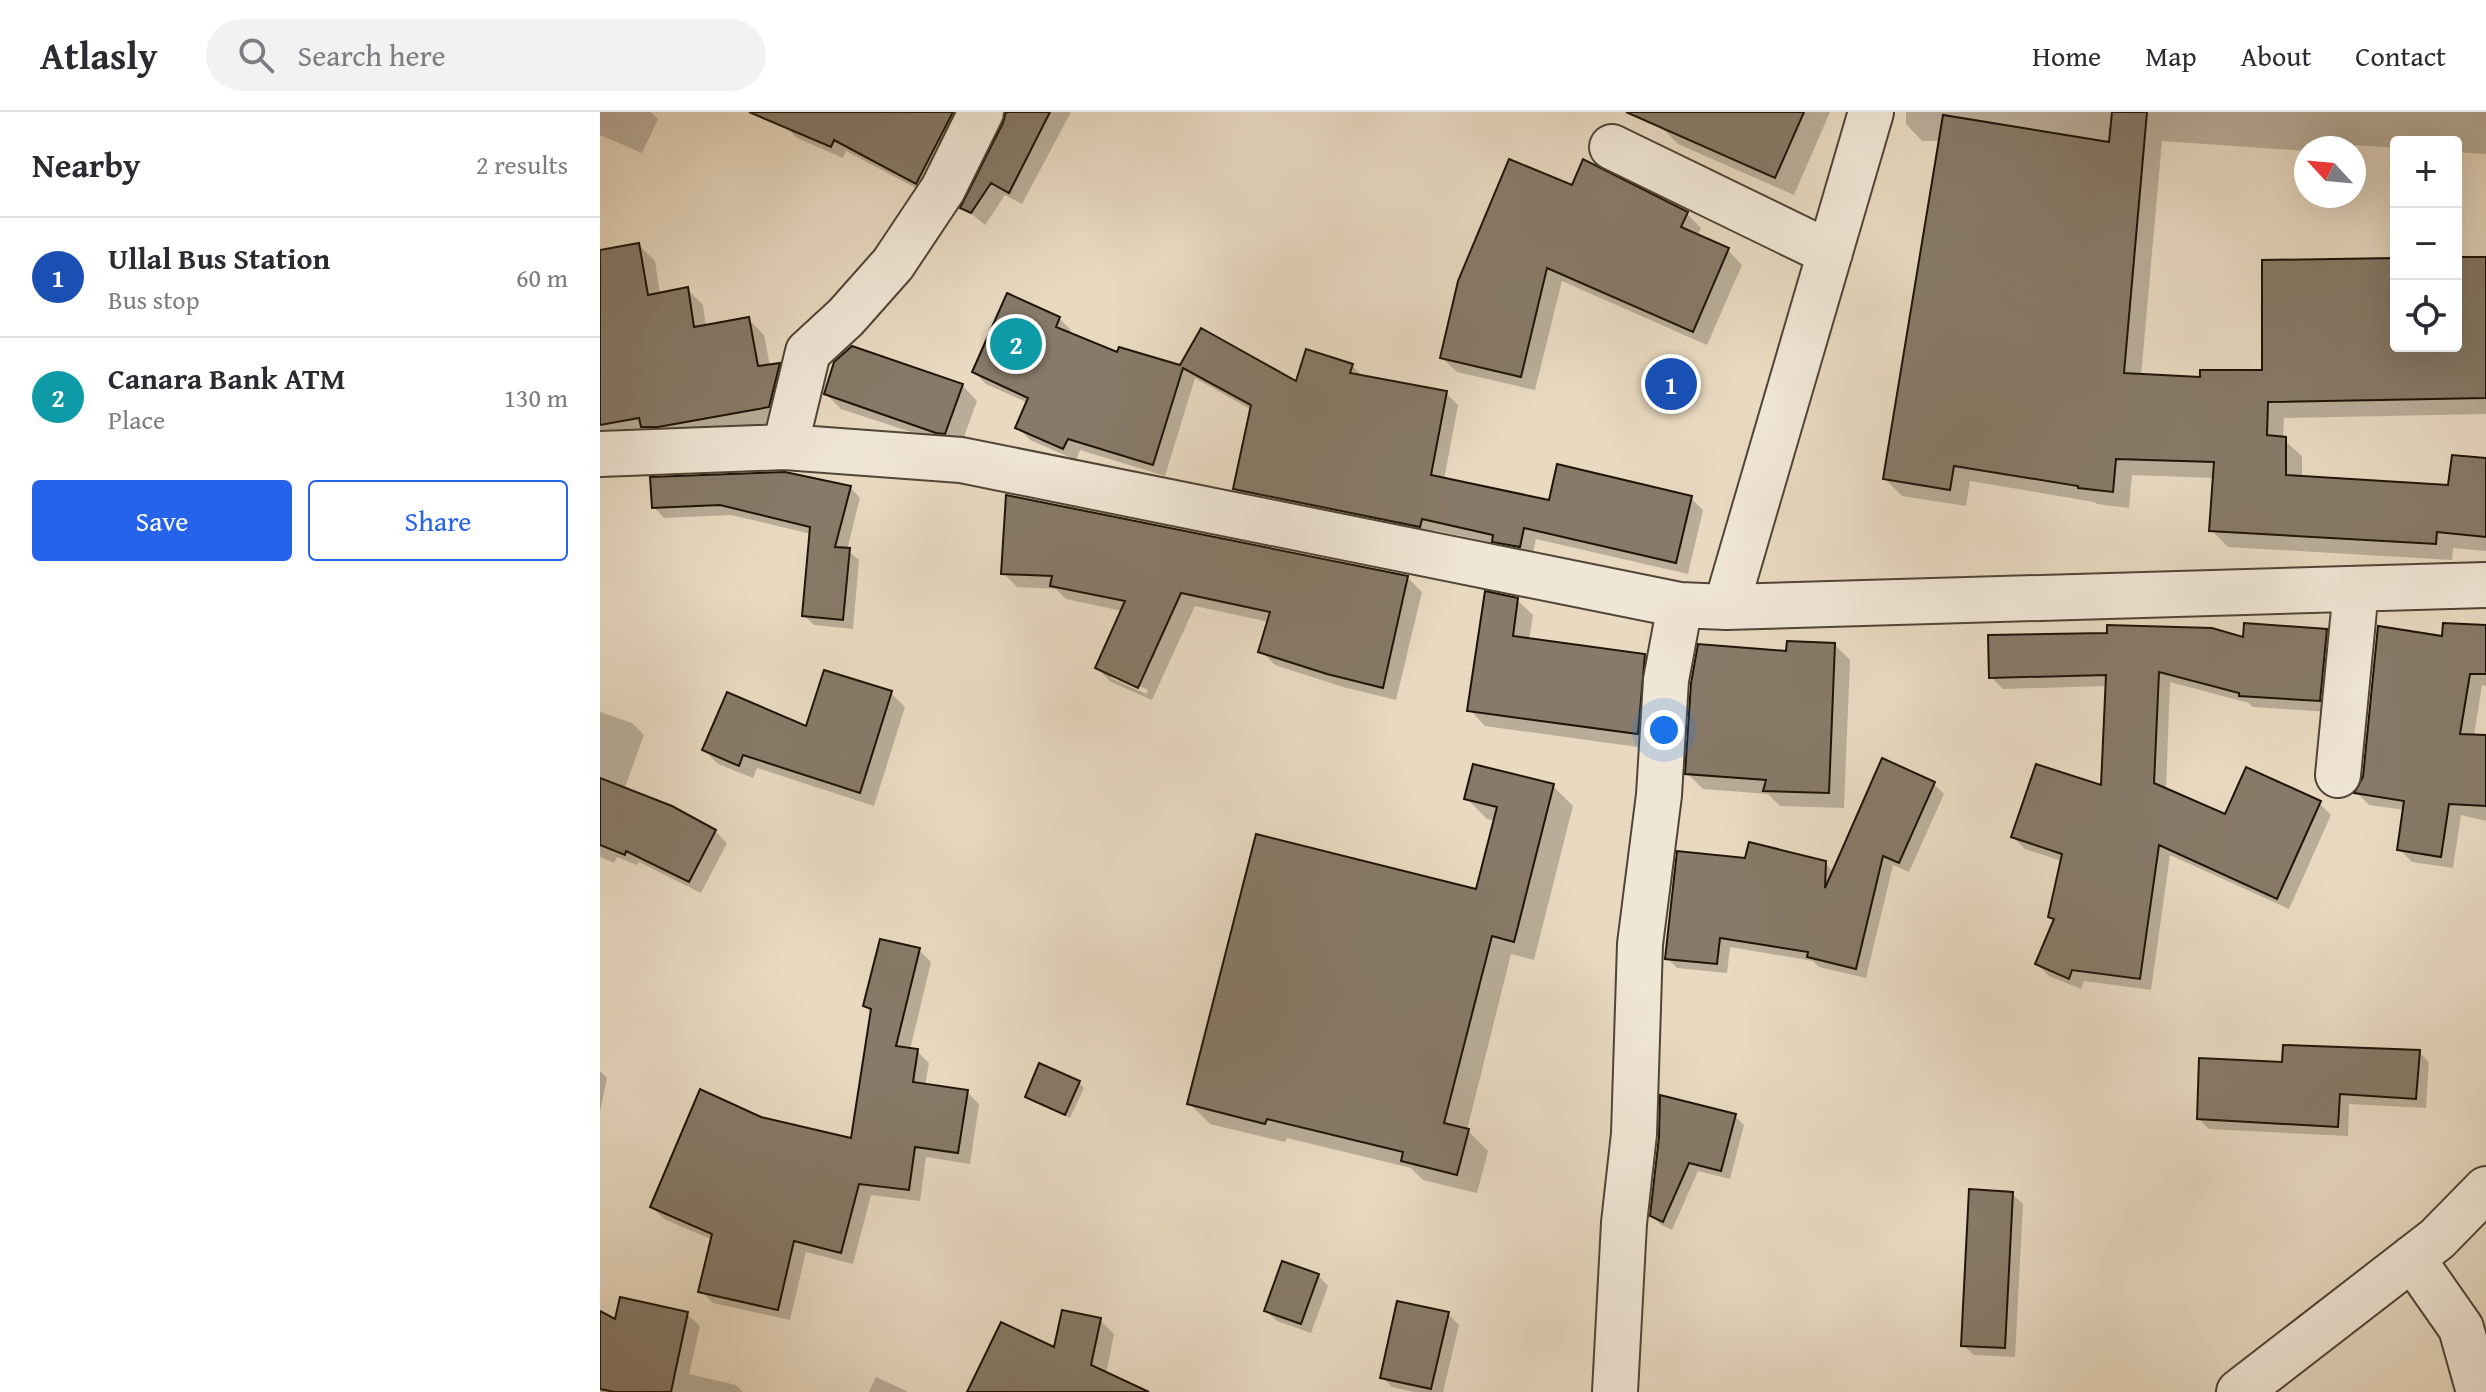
<!DOCTYPE html>
<html lang="en">
<head>
<meta charset="utf-8">
<style>
	:root { --surface:#fff; --page:#f2f2f3; --text:#2b2b33; --muted:#7c7c81; --line:#e1e1e2; --accent:#2563eb }
	body { margin:0; font-family:"Gentium Book Plus",serif; background:var(--page); color:var(--text) }
	.controls { position:absolute; right:24px; top:24px; display:grid; overflow:hidden; border-radius:8px; box-shadow:0 8px 32px #0002 }
	.controls button { width:72px; height:72px; display:grid; place-items:center; padding:0; border:0; border-bottom:2px solid var(--line); background:var(--surface); color:var(--text); font:40px sans-serif }
	.compass { position:absolute; left:1694px; top:24px; width:72px; height:72px; border-radius:50%; background:var(--surface); box-shadow:0 8px 32px #0002; rotate:296deg }
	.you { position:absolute; left:1064px; top:618px; width:28px; height:28px; margin:-20px; border:6px solid #fff; border-radius:50%; background:#1a73e8; box-shadow:0 0 0 12px #1a73e833 }
	.badge { display:grid; place-items:center; width:52px; height:52px; border-radius:50%; background:var(--accent); color:#fff; font-size:26px; font-weight:700 }
	.pin { position:absolute; translate:-50% -50%; border:4px solid #fff; box-shadow:0 2px 8px #0006 }
	.list { margin:0; padding:0; list-style:none }
	h2 { display:flex; justify-content:space-between; align-items:center; height:104px; margin:0; padding:0 32px; font-size:34px }
	h2 small { font-size:26px; font-weight:400; color:var(--muted) }
	.list li { display:grid; grid-template-columns:52px 1fr auto; gap:24px; align-items:center; box-sizing:border-box; height:120px; padding:0 32px; border-top:2px solid var(--line) }
	.list b { display:block; font-size:30px; white-space:nowrap }
	.list p { margin:0; font-size:26px; white-space:nowrap; color:var(--muted) }
	.list em { font-size:26px; font-style:normal; color:var(--muted) }
	.actions { display:flex; gap:16px; padding:24px 32px }
	.actions a { flex:1; padding:18px 0; border:2px solid var(--accent); border-radius:8px; text-align:center; font-size:28px; color:var(--accent) }
	.actions .main { background:var(--accent); color:#fff }
	.icon { flex:none; width:44px; height:44px; fill:none; stroke:currentColor; stroke-width:2; stroke-linecap:round; stroke-linejoin:round }
	.map { position:relative; flex:none; width:1886px; height:1280px; overflow:hidden }
	header { display:flex; align-items:center; gap:48px; box-sizing:border-box; height:112px; padding:0 40px; background:var(--surface); border-bottom:2px solid var(--line) }
	header strong { font-size:38px }
	nav { display:flex; gap:44px; margin-inline-start:auto; font-size:28px }
	.search { width:560px; height:72px; background:var(--page); display:flex; align-items:center; gap:20px; box-sizing:border-box; padding:0 28px; border-radius:44px; color:var(--muted); font-size:30px }
	main { display:flex }
	aside { flex:1; background:var(--surface) }
	.map>svg:first-child { display:block }
	.shadow { fill:#0003; fill-rule:evenodd }
	.building { fill:#877a68; stroke:#1e1408; stroke-width:2 }
	.lines { fill:none; stroke-linecap:round; stroke-linejoin:round }
	.minor-casing { stroke:#504536; stroke-width:48 }
	.minor { stroke:#f0e6d6; stroke-width:44 }
</style>
</head>
<body>
<header>
<strong>Atlasly</strong>
<div class="search"><svg class="icon" aria-label="search" viewBox="0 0 24 24"><circle cx="10" cy="10" r="6"/><path d="M15 15l6 6"/></svg>Search here</div>
<nav><a>Home</a><a>Map</a><a>About</a><a>Contact</a></nav>
</header>
<main>
<aside>
<h2>Nearby<small>2 results</small></h2>
<ul class="list">
<li><span class="badge" style="background:#1a4fb4">1</span><div><b>Ullal Bus Station</b><p>Bus stop</p></div><em>60 m</em></li>
<li><span class="badge" style="background:#0f9aa8">2</span><div><b>Canara Bank ATM</b><p>Place</p></div><em>130 m</em></li>
</ul>
<div class="actions"><a class="main">Save</a><a>Share</a></div>
</aside>
<div class="map">
<svg width="1886" height="1280" viewBox="0 0 1886 1280">
	<rect width="100%" height="100%" fill="#e8d9c0"/>
	<filter id="stains"><feTurbulence type="fractalNoise" baseFrequency=".0025" numOctaves="4"/><feColorMatrix values="0 0 0 0 .2 0 0 0 0 .09 0 0 0 0 .02 0 0 0 .5 -.17"/></filter>
	<radialGradient id="worn" r=".72"><stop offset=".6" stop-color="#630" stop-opacity="0"/><stop offset="1" stop-color="#630" stop-opacity=".3"/></radialGradient>
	<!-- shadow -->
	<path class="shadow" d="M0 0H51L58 7 42 41 0 23Z
		M191 0H371L329 83 246 39 243 46 197 26 185 14Z
		M407 0H471L422 92 405 83 385 113 363 95 406 11Z
		M1034 0H1230L1194 83 1078 32 1059 13Z
		M1306 0H1886V42L1856 40V30H1796V36L1712 30V36H1706V39L1562 29 1541 264 1602 267 1664 260 1796 148V234H1856V147H1886V302L1684 306 1683 327 1702 344V366L1850 375 1886 348V439L1853 436 1852 448 1628 435 1611 418 1615 366 1532 363 1529 396 1497 392 1494 390 1370 369 1366 394 1302 384 1285 367 1341 29H1322L1306 12Z
		M973 75 1086 101 1101 116 1097 124 1128 138 1142 153 1107 233 962 169 935 278 857 260 842 246Z
		M39 133 55 149 60 182 87 177 103 193 106 215 148 207 164 223 170 254 179 253 195 269 184 310 75 330 0 331V140Z
		M459 206 471 218 469 222 518 243 581 256 697 272 752 254 764 265 846 281 858 293 844 368 951 391 1091 386 1103 398 1088 462 936 427 932 446 906 441 897 432 834 418 832 426 648 389 636 377 652 298 595 266 565 364 480 338 476 348 430 328 418 315 428 291 386 272 374 260Z
		M362 273 377 289 360 336 241 297 226 282Z
		M250 375 260 386 247 438 259 448 253 517 214 513 204 503 211 422 131 403 64 406 54 395Z
		M403 461 808 466 822 480 796 588 743 575 675 553 661 539 669 510 595 494 552 588 511 570 497 556 522 499 466 487 456 477 417 475ZM511 561 548 578 546 582 511 566Z
		M917 488 933 503 929 529 1044 544 1060 560 1052 637 885 614 870 598Z
		M1886 515V574L1882 573 1874 624 1886 625V709L1861 703 1853 756 1812 750 1799 737 1805 698 1769 693 1757 681 1844 526Z
		M1726 519 1738 531 1731 600 1652 595 1649 591 1570 570 1566 678 1626 705 1719 691 1731 703 1689 797 1570 743 1551 878 1484 869 1481 877 1449 864 1437 852 1455 810 1450 805 1462 749 1425 737 1413 725 1503 676 1507 574 1403 577 1391 565 1645 527Z
		M1235 533 1250 548 1244 696 1180 694 1168 682 1103 677 1087 661 1188 541Z
		M291 581 305 595 274 694 157 656 153 666 118 652 104 638 207 616Z
		M0 600 32 611 44 623 24 678 115 719 127 731 101 781 39 750 37 753 17 745 14 751 0 745Z
		M1333 671 1344 682 1309 760 1293 753 1266 866 1219 855 1213 849 1130 835 1127 861 1077 856 1067 846 1146 748 1225 751 1234 760Z
		M953 674 973 694 934 848 911 842 867 1018 888 1039 877 1081 823 1068 811 1056 687 1026 685 1030 610 1012 590 992 877 779 895 709 887 707 867 687Z
		M319 838 331 850 310 938 317 939 329 951 325 974 367 980 379 992 370 1052 326 1045 320 1089 271 1083 253 1152 206 1140 190 1208 113 1191 101 1179 113 1128 64 1107 52 1095 160 1007 252 1029 273 901 265 894Z
		M1819 940 1829 950 1826 996 1749 992 1748 1024 1609 1017 1599 1007 1684 952Z
		M0 959 7 966 0 1000Z
		M479 971 484 976 470 1006 432 989 427 984Z
		M1135 1004 1144 1013 1130 1067 1098 1059 1072 1118 1061 1113 1052 1104 1061 1025Z
		M1412 1082 1423 1092 1415 1245 1374 1243 1363 1233Z
		M718 1163 728 1174 711 1221 677 1209 666 1199Z
		M0 1201 17 1210 87 1202 100 1214 89 1262 136 1273 143 1280H1L7 1253 0 1249Z
		M848 1202 859 1213 843 1280H814L792 1275 782 1265Z
		M500 1208 514 1222 506 1262 531 1280H387Z
		M276 1265 308 1280H269Z"/>
	<!-- building -->
	<path class="building" d="M149 0H353L316 72 234 28 231 35Z
		M406 0H450L409 81 391 71 371 101 360 96 403 11Z
		M1026 0H1204L1175 66Z
		M1512 0H1547L1524 261 1600 265V258H1662V148L1796 146V234H1856V145H1886V286L1668 290 1667 323 1686 325V363L1848 373 1852 343 1886 346V425L1837 420 1836 432 1609 419 1614 350 1516 347 1513 380 1478 376V374L1354 354 1350 378 1283 367 1343 3 1509 30Z
		M909 47 972 73 983 47 1088 100 1081 115 1129 136 1093 220 947 156 921 265 840 246 858 169Z
		M39 131 48 183 88 175 94 215 149 205 158 254 180 251 169 295 58 315H41L39 306 0 313V138Z
		M407 181 460 205 456 215 517 240 519 235 580 253 601 216 696 269 706 237 753 252 750 261 847 279 831 363 949 388 957 352 1092 384 1076 451 924 416 920 435 892 430 893 423 822 407 820 415 633 377 651 293 583 256 553 353 468 327 463 337 415 316 428 286 372 260Z
		M252 234 363 272 345 322 336 321 224 282 234 250Z
		M185 360 251 374 235 435 250 436 243 508 202 504 210 415 120 393 52 396 50 365Z
		M406 383 808 464 783 576 727 562 658 540 670 500 581 481 538 576 495 556 525 489 450 474 452 464 401 462Z
		M885 479 918 486 913 524 1045 542 1038 622 867 599Z
		M1644 511 1727 517 1720 589 1639 584V581L1559 560 1554 671 1625 702 1646 655 1721 689 1677 787 1559 733 1540 867 1472 858 1469 867 1435 852 1454 807 1448 805 1462 742 1411 725 1436 652 1501 673 1506 563 1389 566 1388 523 1507 521V513L1612 516 1643 525Z
		M1843 511 1886 513V562H1870L1860 622 1886 623V694L1849 692 1841 745 1797 738 1804 689 1754 681 1763 665 1778 514 1842 524Z
		M1187 529 1235 531 1229 681 1163 679 1166 668 1085 662 1091 571 1098 532 1186 539Z
		M224 558 292 579 260 681 143 643 139 654 102 638 127 580 206 614Z
		M1282 646 1335 670 1299 751 1283 744 1256 857 1207 845 1208 840 1120 826 1117 852 1065 847 1077 739 1145 746 1149 730 1226 749 1225 776Z
		M873 652 954 672 914 830 892 824 844 1011 869 1017 857 1063 801 1049 803 1040 667 1007 665 1012 587 992 656 722 876 777 897 695 864 687Z
		M0 666 72 694 116 718 89 770 26 739 25 743 0 733Z
		M280 827 320 836 296 934 318 937 313 970 368 978 358 1041 315 1035 309 1078 259 1072 241 1141 194 1129 178 1198 98 1180 112 1122 50 1095 100 977 161 1005 251 1026 271 897 263 894Z
		M1683 933 1820 938 1816 987 1740 982 1738 1015 1597 1007 1599 946 1682 950Z
		M439 951 480 969 465 1003 425 985Z
		M1060 983 1136 1002 1121 1059 1089 1051 1063 1110 1050 1104 1059 1025Z
		M1369 1077 1413 1080 1405 1236 1361 1234Z
		M682 1149 719 1162 701 1212 664 1199Z
		M20 1185 88 1200 71 1280H15L0 1277V1199L15 1207Z
		M797 1189 849 1200 831 1277 780 1266Z
		M462 1198 501 1206 491 1253 549 1280H367L401 1210 454 1235Z"/>
	<g class="lines">
		<defs>
			<path id="minor" d="M1012 35 1230 141
				M185 335 208 240 246 205 293 152 343 77 381 0
				M0 342 185 335 361 348 1080 493 1126 495 1886 473
				M1126 495 1271 0
				M1738 663 1756 477
				M1812 1146 1861 1216 1879 1280
				M1015 1280 1024 1111 1034 1022 1040 832 1059 683 1066 568 1080 493
				M1639 1280 1837 1127 1886 1077"/>
		</defs>
		<!-- minor casing -->
		<use href="#minor" class="minor-casing"/>
		<!-- minor -->
		<use href="#minor" class="minor"/>
	</g>
	<rect width="100%" height="100%" filter="url(#stains)"/>
	<rect width="100%" height="100%" fill="url(#worn)"/>
</svg>
<div class="controls">
<button>+</button>
<button>−</button>
<button><svg class="icon" aria-label="locate" viewBox="0 0 24 24"><circle cx="12" cy="12" r="6"/><path d="M12 2v4M12 18v4M2 12h4M18 12h4"/></svg></button>
</div>
<svg class="compass" viewBox="-18 -18 36 36"><path d="M0-13l5 13h-10z" fill="#e53935"/><path d="M0 13l5-13h-10z" fill="#7c7c81"/></svg>
<div class="you"></div>
<div class="pin badge" style="left:1071px;top:272px;background:#1a4fb4">1</div>
<div class="pin badge" style="left:416px;top:232px;background:#0f9aa8">2</div>
</div>
</main>
</body>
</html>
